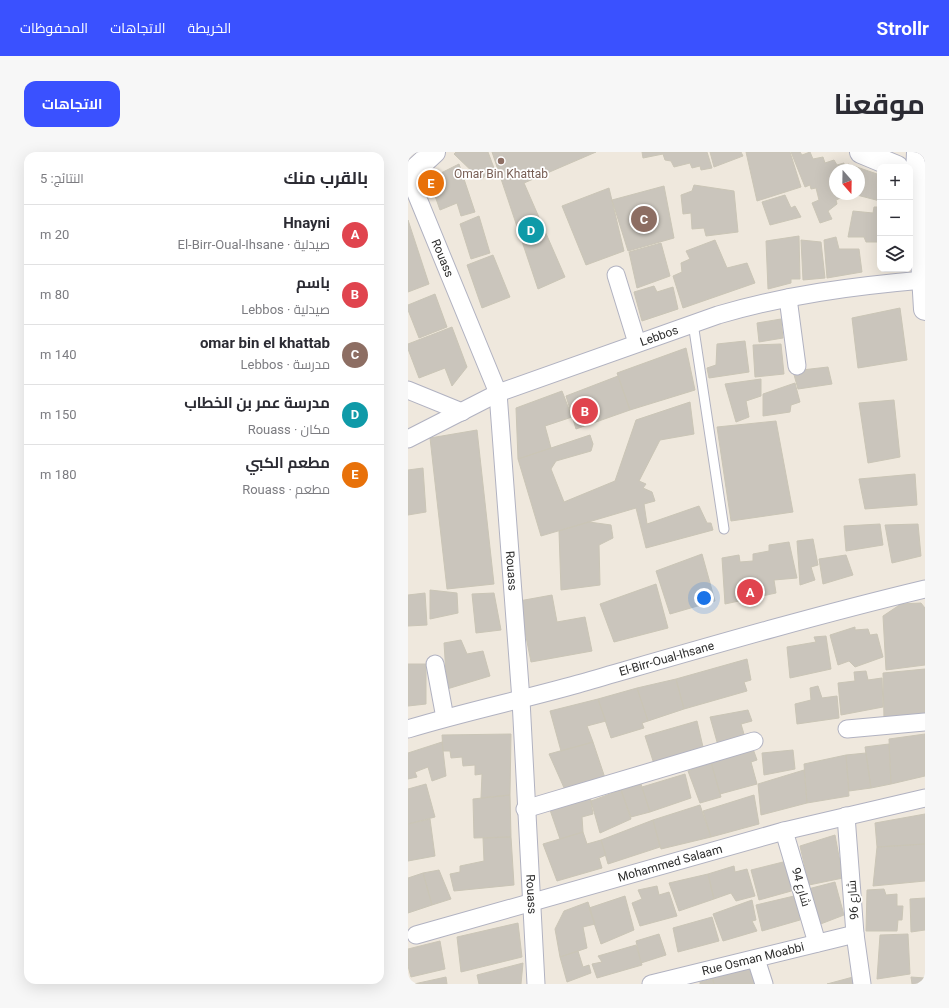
<!DOCTYPE html>
<html lang="ar">
<head>
<meta charset="utf-8">
<style>
	:root { --surface:#fff; --page:#f7f7f7; --text:#2b2b33; --muted:#7c7c81; --line:#e1e1e2; --accent:#3a51ff }
	body { margin:0; font-family:Roboto,Cairo,sans-serif; background:var(--page); color:var(--text); direction:rtl }
	.controls { position:absolute; right:12px; top:12px; display:grid; overflow:hidden; border-radius:8px; box-shadow:0 4px 16px #0002 }
	.controls button { width:36px; height:36px; display:grid; place-items:center; padding:0; border:0; border-bottom:1px solid var(--line); background:var(--surface); color:var(--text); font:20px sans-serif }
	.compass { position:absolute; left:421px; top:12px; width:36px; height:36px; border-radius:50%; background:var(--surface); box-shadow:0 4px 16px #0002; rotate:160deg }
	.you { position:absolute; left:296px; top:446px; width:14px; height:14px; margin:-10px; border:3px solid #fff; border-radius:50%; background:#1a73e8; box-shadow:0 0 0 6px #1a73e833 }
	.badge { display:grid; place-items:center; width:26px; height:26px; border-radius:50%; background:var(--accent); color:#fff; font-size:13px; font-weight:700 }
	.pin { position:absolute; translate:-50% -50%; border:2px solid #fff; box-shadow:0 1px 4px #0006 }
	.list { margin:0; padding:0; list-style:none }
	h2 { display:flex; justify-content:space-between; align-items:center; height:52px; margin:0; padding:0 16px; font-size:17px }
	h2 small { font-size:13px; font-weight:400; color:var(--muted) }
	.list li { display:grid; grid-template-columns:26px 1fr auto; gap:12px; align-items:center; box-sizing:border-box; height:60px; padding:0 16px; border-top:1px solid var(--line) }
	.list b { display:block; font-size:15px; white-space:nowrap }
	.list p { margin:0; font-size:13px; white-space:nowrap; color:var(--muted) }
	.list em { font-size:13px; font-style:normal; color:var(--muted) }
	.icon { flex:none; width:22px; height:22px; fill:none; stroke:currentColor; stroke-width:2; stroke-linecap:round; stroke-linejoin:round }
	.map { position:relative; flex:none; width:517px; height:832px; overflow:hidden; direction:ltr; border-radius:12px }
	header { display:flex; align-items:center; gap:24px; box-sizing:border-box; height:56px; padding:0 20px; background:var(--accent); color:#fff }
	header strong { font-size:19px }
	nav { display:flex; gap:22px; margin-inline-start:auto; font-size:14px }
	.intro { display:flex; align-items:center; justify-content:space-between; box-sizing:border-box; height:96px; padding:0 24px }
	h1 { margin:0; font-size:28px }
	.button { padding:10px 18px; border-radius:12px; background:var(--accent); color:#fff; font-size:14px; font-weight:700 }
	main { display:flex; gap:24px; padding:0 24px }
	aside { flex:1; background:var(--surface); border-radius:12px; box-shadow:0 4px 16px #0002 }
	.map>svg:first-child { display:block }
	.building { fill:#cac5bc; stroke:#cac5b6 }
	.lines { fill:none; stroke-linecap:round; stroke-linejoin:round }
	.lane-casing { stroke:#b1b2c1; stroke-width:11 }
	.street-casing { stroke:#b1b2c1; stroke-width:19 }
	.secondary-casing { stroke:#b1b2c1; stroke-width:24 }
	.lane { stroke:#fff; stroke-width:9 }
	.street { stroke:#fff; stroke-width:17 }
	.secondary { stroke:#fff; stroke-width:22 }
	.education-dot { fill:#8d6e63; stroke:#fff; stroke-width:1.5 }
	.labels { text-anchor:middle; stroke-width:3.5; stroke-linejoin:round; paint-order:stroke }
	.education-label { font-size:12px; fill:#785e54; stroke:#fff }
	.street-label { font-size:12px; fill:#2c2c2c; stroke:#fff }
</style>
</head>
<body>
<header>
<strong>Strollr</strong>
<nav><a>الخريطة</a><a>الاتجاهات</a><a>المحفوظات</a></nav>
</header>
<div class="intro"><h1>موقعنا</h1><a class="button">الاتجاهات</a></div>
<main>
<div class="map">
<svg width="517" height="832" viewBox="0 0 517 832">
	<rect width="100%" height="100%" fill="#efe8dd"/>
	<!-- building -->
	<path class="building" d="M48 0H80L86 16 73 28 46 2Z
		M84 0H188L116 31 157 125 130 137Z
		M234 0H299L304 16 293 18 292 14 284 16 282 11 266 15 263 9 257 8 255 2 235 6Z
		M302 0H333L335 4 306 15Z
		M338 0H382L393 35 349 49Z
		M383 0H392L394 3 402 0 405 7 415 5 417 11 426 8 429 13 436 11V18H427V42H437V44L428 48 429 52 420 59 424 67 412 71 404 51 411 48 408 36 403 37 402 33 397 35Z
		M51 12 67 60 53 64 49 51 32 58 21 27Z
		M440 12 472 23V49L445 42H451V18H440Z
		M286 33 326 39 330 80 298 84 296 76 284 77 283 61 275 62 273 43 284 39Z
		M256 34 266 86 220 99 204 48Z
		M201 36 216 99 178 113 154 54Z
		M377 43 383 56 387 54 393 65 362 73 354 50Z
		M466 55H472V90H458L456 85H440L445 59 465 61Z
		M71 64 82 101 63 107 52 72Z
		M0 68 21 132 0 140Z
		M391 84 392 127H383V131L360 137 358 89Z
		M428 85 431 97H451L454 120 419 126 416 88Z
		M307 88 319 116 339 111 347 131 275 156 265 124 274 120 273 111 282 107 278 99Z
		M393 88 413 90 417 126 395 128Z
		M253 91 262 124 229 136 221 100Z
		M85 103 102 145 74 156 59 113Z
		M246 134 249 140 265 135 270 157 234 169 226 140Z
		M27 142 39 175 11 186 0 158V153Z
		M492 156 499 208 450 216 444 166Z
		M373 167 375 186 351 190 349 171Z
		M44 175 59 215 44 234 37 216 11 226 0 197V192Z
		M337 189 341 220 301 226 299 216 308 213 309 192Z
		M373 192 376 222 347 225 345 193Z
		M278 196 287 238 222 258 209 221Z
		M420 215 424 232 390 237 385 219Z
		M210 224 222 258 168 277 158 244Z
		M353 227V244L338 249 341 265 328 270 317 232Z
		M387 231 392 250 383 253 382 260 355 264V242Z
		M154 239 164 265 137 274 143 296 110 307 108 256Z
		M486 248 492 305 460 311 451 251Z
		M282 250 286 282 252 288 231 329 238 332 235 336 244 340 247 349 236 352 239 372 291 354 299 371H303L305 378 238 396 228 356 133 384 110 307 182 283 185 292 183 299 148 309 143 317 156 350 207 329 228 268Z
		M368 269 385 360 323 369 309 275Z
		M69 278 86 432 39 437 22 286Z
		M15 316 18 360 0 363V318Z
		M507 322 509 353 457 357 451 327Z
		M181 370 203 373 205 386 191 393 192 433 153 438 151 379Z
		M472 372 475 393 438 399 436 374Z
		M510 372 513 404 484 411 477 373Z
		M405 387 410 413 403 415 407 428 392 433 389 389Z
		M381 390 389 426 366 428 368 441 317 452 314 406 331 403 332 410 345 409V402L361 399V393Z
		M294 402 307 449 262 462 248 419Z
		M438 403 445 423 415 432 411 407Z
		M248 432 260 476 206 490 192 452Z
		M22 438 49 441 50 461 22 467Z
		M17 441 19 473 0 474V443Z
		M86 441 93 478 68 481 64 442Z
		M144 443 149 470 177 465 184 499 123 510 111 449Z
		M513 451 517 456V513L478 518 475 464 493 452Z
		M447 475V478L460 477 462 483 469 482 475 505 447 515 441 509 430 513 422 483Z
		M418 484 423 517 382 526 379 495 408 490 406 485Z
		M53 488 59 502 75 499 82 524 39 537 36 491Z
		M339 507 343 528 336 530 339 539 276 557 268 527Z
		M0 512H18V552L0 554Z
		M517 517V563L476 567 475 521Z
		M458 519 460 528 474 526 475 555 433 563 430 531 447 529 446 520Z
		M268 527 276 557 240 569 229 536Z
		M410 534 414 546 429 544 431 566 389 572 387 552 403 548 402 536Z
		M229 536 240 569 234 571 236 576 203 586 190 547Z
		M190 547 198 569 179 574 185 590 153 599 142 559Z
		M340 558 344 569 333 572 338 589 311 597 302 565Z
		M289 569 295 595 246 612 237 584Z
		M103 582 102 643 73 646 74 622 67 623V613L55 614 54 605 43 606 42 599H35L34 583Z
		M517 582V624L483 632 481 587Z
		M34 590 38 624 24 629 20 615 7 620 9 625 0 627V601Z
		M185 590 197 626 157 638 141 602Z
		M481 592 483 632 463 636 457 595Z
		M344 594 349 608 343 610 349 632 312 642 303 610Z
		M385 598 387 617 356 623 354 601Z
		M458 601 463 636 441 639 438 603Z
		M438 603 441 644 399 651 396 612Z
		M303 610 313 645 292 651 280 619Z
		M396 618 399 651 353 663 350 632Z
		M277 622 283 646 242 660 234 635Z
		M18 632 27 665 0 672V637Z
		M233 632 242 660 223 665 213 638Z
		M213 638 223 667 192 681 183 649Z
		M102 643 103 685 66 686 65 647Z
		M182 643 185 662 174 665 175 680 152 687 141 655Z
		M346 643 351 672 303 685 295 659Z
		M292 653 303 685 253 697 245 668Z
		M517 662V692L469 695 467 671Z
		M22 667 27 704 0 709V672Z
		M245 668 252 695 200 712 193 688Z
		M175 680 179 692 193 688 198 703 191 706 194 716 149 729 135 692Z
		M427 683 435 726 401 733 392 694Z
		M103 685 106 733 46 739 42 722 52 720V714L76 709 75 686Z
		M517 692V729L465 734 469 695Z
		M379 709 387 738 351 748 343 718Z
		M326 714 327 720 339 717 347 744 328 749 323 741 306 747 300 722Z
		M31 718 43 747 24 753 15 721Z
		M15 721 24 753 0 761V726Z
		M300 722 306 747 271 759 261 731Z
		M427 730 436 763 410 773 400 737Z
		M249 734 251 743 261 740 269 764 232 774 224 751 234 747 230 738Z
		M476 737 478 743 489 742V754H495L494 768H490L489 779H458L459 738Z
		M217 744 226 778 193 792 181 756Z
		M386 744 392 768 354 779 348 753Z
		M517 746V778L503 780 502 747Z
		M344 748 348 768 344 769 349 779 315 789 305 762Z
		M180 750 187 772 175 775 179 796 152 805 147 777 156 759Z
		M304 765 311 789 270 800 265 776Z
		M110 771 114 805 53 820 49 785Z
		M251 782 258 803 233 811 228 789Z
		M500 782 502 822 469 827 472 783Z
		M32 789 37 817 3 825 0 814V797Z
		M228 793 234 813 189 826 184 812 194 810 190 804Z
		M170 799 175 815 181 813 183 821 159 830 152 805Z
		M115 811 113 832H71L69 823Z
		M341 812 348 832H306L303 823Z
		M38 825 39 832H6Z
		M445 825 446 832H419Z
		M503 825 517 826V832H504Z
		M305 827 306 832H292V830Z"/>
	<g class="lines">
		<defs>
			<path id="lane" d="M285 171 316 377"/>
			<g id="street">
				<path id="s1" d="M0 22 90 241 113 548 128 832"/>
				<path d="M208 123 229 191"/>
				<path d="M380 146 389 214"/>
				<path d="M0 238 54 260"/>
				<path id="s2" d="M0 287 90 241 310 163C377 143 446 134 515 128"/>
				<path d="M27 512 37 566"/>
				<path id="s3" d="M0 577C56 560 113 548 170 532 285 499 400 465 517 437"/>
				<path d="M439 577 517 570"/>
				<path d="M117 657 346 589"/>
				<path d="M438 664 447 782 454 832"/>
				<path d="M376 679 409 791"/>
				<path id="s4" d="M8 783 376 679 517 646"/>
				<path d="M348 807 356 832"/>
				<path id="s5" d="M243 832 447 782"/>
			</g>
			<path id="secondary" d="M453 0 489 15
				M510 0 509 23 517 157
				M0 24 26 0"/>
		</defs>
		<!-- lane casing -->
		<use href="#lane" class="lane-casing"/>
		<!-- street casing -->
		<use href="#street" class="street-casing"/>
		<!-- secondary casing -->
		<use href="#secondary" class="secondary-casing"/>
		<!-- lane -->
		<use href="#lane" class="lane"/>
		<!-- street -->
		<use href="#street" class="street"/>
		<!-- secondary -->
		<use href="#secondary" class="secondary"/>
	</g>
	<!-- markers -->
	<circle class="education-dot" cx="93" cy="9" r="4"/>
	<g class="labels">
		<!-- education labels -->
		<g class="education-label">
			<text x="93" y="26">Omar Bin Khattab</text>
		</g>
		<!-- street labels -->
		<g class="street-label">
			<text dy="4" stroke="none"><textPath href="#s1" startOffset="91">Rouass</textPath></text>
			<text dy="4" stroke="none"><textPath href="#s2" startOffset="272">Lebbos</textPath></text>
			<text dy="4" stroke="none"><textPath href="#s1" startOffset="415">Rouass</textPath></text>
			<text dy="4" stroke="none"><textPath href="#s3" startOffset="268">El-Birr-Oual-Ihsane</textPath></text>
			<text dy="4" stroke="none"><textPath href="#s4" startOffset="264">Mohammed Salaam</textPath></text>
			<text transform="translate(393 735) rotate(74)" y="4">شارع 94</text>
			<text dy="4" stroke="none"><textPath href="#s1" startOffset="739">Rouass</textPath></text>
			<text transform="translate(445 748) rotate(-94)" y="4">شارع 96</text>
			<text dy="4" stroke="none"><textPath href="#s5" startOffset="105">Rue Osman Moabbi</textPath></text>
		</g>
	</g>
</svg>
<div class="controls">
<button>+</button>
<button>−</button>
<button><svg class="icon" aria-label="layers" viewBox="0 0 24 24"><path d="M12 4l9 5-9 5-9-5zM3 14l9 5 9-5"/></svg></button>
</div>
<svg class="compass" viewBox="-18 -18 36 36"><path d="M0-13l5 13h-10z" fill="#e53935"/><path d="M0 13l5-13h-10z" fill="#7c7c81"/></svg>
<div class="you"></div>
<div class="pin badge" style="left:342px;top:440px;background:#e0444e">A</div>
<div class="pin badge" style="left:177px;top:259px;background:#e0444e">B</div>
<div class="pin badge" style="left:236px;top:67px;background:#8d6e63">C</div>
<div class="pin badge" style="left:123px;top:78px;background:#0f9aa8">D</div>
<div class="pin badge" style="left:23px;top:31px;background:#e8710a">E</div>
</div>
<aside>
<h2>بالقرب منك<small>النتائج: 5</small></h2>
<ul class="list">
<li><span class="badge" style="background:#e0444e">A</span><div><b>Hnayni</b><p>صيدلية · El-Birr-Oual-Ihsane</p></div><em>20 m</em></li>
<li><span class="badge" style="background:#e0444e">B</span><div><b>باسم</b><p>صيدلية · Lebbos</p></div><em>80 m</em></li>
<li><span class="badge" style="background:#8d6e63">C</span><div><b>omar bin el khattab</b><p>مدرسة · Lebbos</p></div><em>140 m</em></li>
<li><span class="badge" style="background:#0f9aa8">D</span><div><b>مدرسة عمر بن الخطاب</b><p>مكان · Rouass</p></div><em>150 m</em></li>
<li><span class="badge" style="background:#e8710a">E</span><div><b>مطعم الكبي</b><p>مطعم · Rouass</p></div><em>180 m</em></li>
</ul>
</aside>
</main>
</body>
</html>
